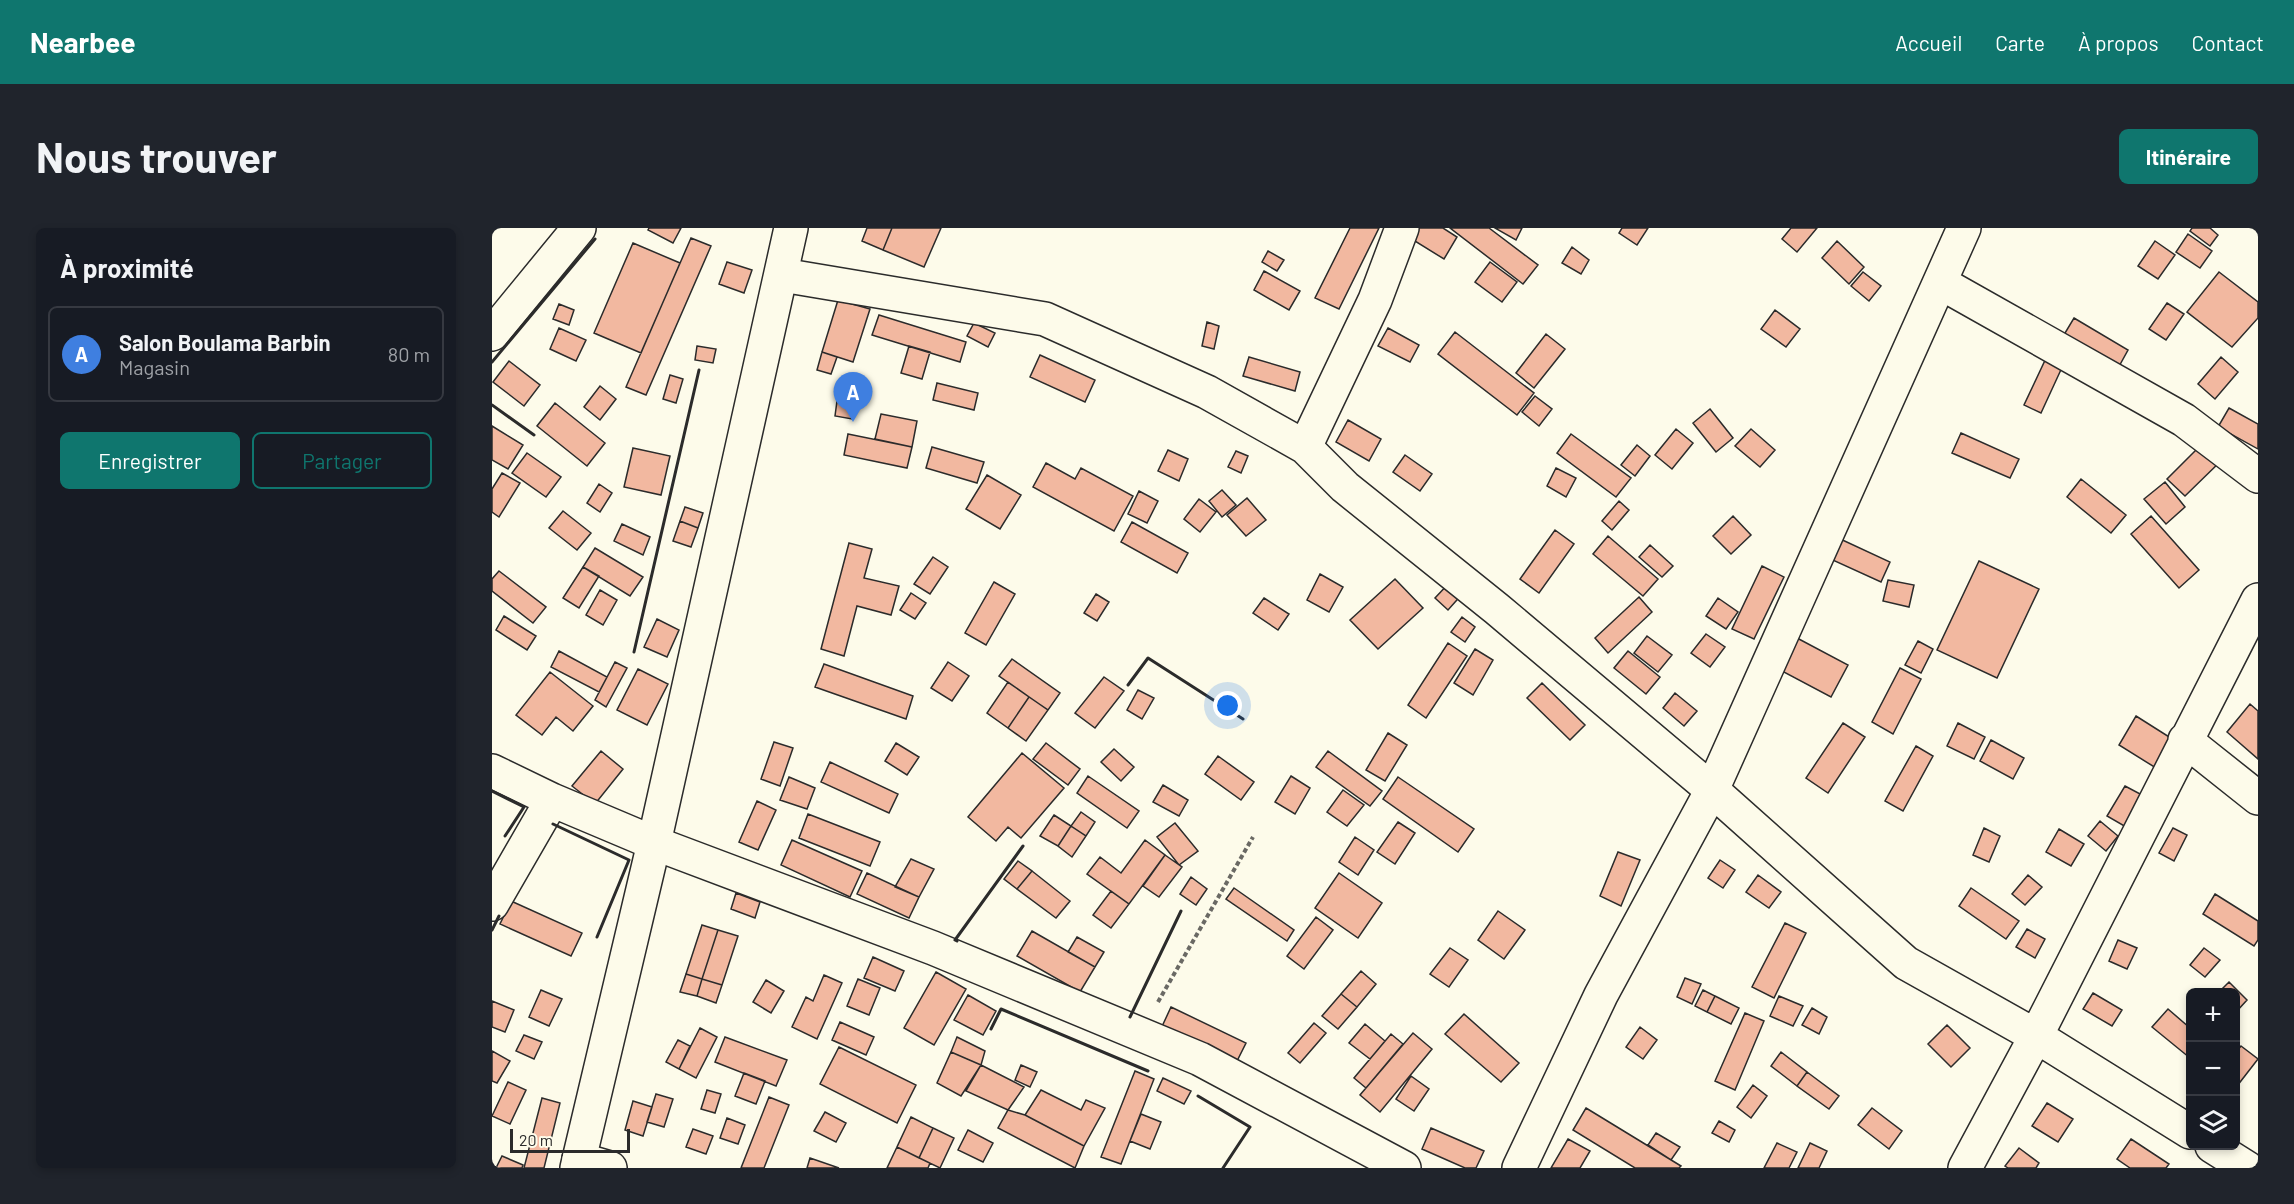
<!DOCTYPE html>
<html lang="fr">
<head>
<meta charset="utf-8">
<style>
	:root { --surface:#171b24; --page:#20242c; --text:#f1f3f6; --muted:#9ea1a6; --line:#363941; --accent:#0f766e }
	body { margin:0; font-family:Barlow,sans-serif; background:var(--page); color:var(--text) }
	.controls { position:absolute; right:18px; bottom:18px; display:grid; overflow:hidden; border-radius:9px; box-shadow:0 3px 9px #0003 }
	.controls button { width:54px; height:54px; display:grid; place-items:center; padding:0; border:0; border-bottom:2px solid var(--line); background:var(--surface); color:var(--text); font:30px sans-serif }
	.scale { position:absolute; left:18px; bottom:15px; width:120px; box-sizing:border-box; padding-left:6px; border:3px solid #2b2b2b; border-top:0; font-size:16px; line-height:21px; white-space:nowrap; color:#2b2b2b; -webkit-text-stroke:4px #fdfbea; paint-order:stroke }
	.you { position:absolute; left:736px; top:478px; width:21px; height:21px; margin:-15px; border:4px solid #fff; border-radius:50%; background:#1a73e8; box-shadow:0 0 0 9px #1a73e833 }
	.badge { display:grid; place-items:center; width:39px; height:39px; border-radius:50%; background:var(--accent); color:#fff; font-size:20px; font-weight:700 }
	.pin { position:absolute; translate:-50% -50px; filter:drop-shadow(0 2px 3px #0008) }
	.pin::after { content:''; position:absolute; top:32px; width:21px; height:18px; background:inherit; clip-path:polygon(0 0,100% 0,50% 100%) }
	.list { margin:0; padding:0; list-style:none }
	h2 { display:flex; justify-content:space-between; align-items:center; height:78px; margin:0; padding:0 24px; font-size:26px }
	h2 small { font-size:20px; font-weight:400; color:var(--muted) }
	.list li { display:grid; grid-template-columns:39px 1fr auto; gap:18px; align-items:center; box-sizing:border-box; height:96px; margin:0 12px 12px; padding:0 12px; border:2px solid var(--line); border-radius:9px }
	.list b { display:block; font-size:22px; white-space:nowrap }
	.list p { margin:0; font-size:20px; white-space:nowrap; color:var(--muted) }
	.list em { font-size:20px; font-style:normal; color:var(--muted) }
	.actions { display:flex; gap:12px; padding:18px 24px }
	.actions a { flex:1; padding:14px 0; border:2px solid var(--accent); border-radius:9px; text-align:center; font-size:21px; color:var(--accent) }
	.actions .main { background:var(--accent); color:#fff }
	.icon { flex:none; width:33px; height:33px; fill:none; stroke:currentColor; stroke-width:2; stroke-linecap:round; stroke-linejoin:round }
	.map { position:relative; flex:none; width:1766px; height:940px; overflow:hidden; border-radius:9px }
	header { display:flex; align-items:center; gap:36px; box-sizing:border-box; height:84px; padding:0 30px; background:var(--accent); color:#fff }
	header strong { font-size:28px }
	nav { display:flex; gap:33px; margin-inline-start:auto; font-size:21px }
	.intro { display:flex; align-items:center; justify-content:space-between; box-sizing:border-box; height:144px; padding:0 36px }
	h1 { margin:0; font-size:42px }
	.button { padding:15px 27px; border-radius:9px; background:var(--accent); color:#fff; font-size:21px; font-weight:700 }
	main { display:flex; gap:36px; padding:0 36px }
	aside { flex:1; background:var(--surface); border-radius:9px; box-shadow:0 3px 9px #0003 }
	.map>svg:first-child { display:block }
	.building { fill:#f2b8a0; stroke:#2b2b2b; stroke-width:1.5 }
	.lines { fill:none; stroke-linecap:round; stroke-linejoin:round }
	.minor-casing { stroke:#2b2b2b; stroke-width:36 }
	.trunk-casing { stroke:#2b2b2b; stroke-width:36 }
	.path { stroke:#6a6964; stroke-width:4; stroke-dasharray:4.5 3; stroke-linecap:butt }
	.minor { stroke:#fdfbea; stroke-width:33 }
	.trunk { stroke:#fdfbea; stroke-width:33 }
	.wall { stroke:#2b2b2b; stroke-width:3 }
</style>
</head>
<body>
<header>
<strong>Nearbee</strong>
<nav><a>Accueil</a><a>Carte</a><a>À propos</a><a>Contact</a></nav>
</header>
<div class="intro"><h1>Nous trouver</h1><a class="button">Itinéraire</a></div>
<main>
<aside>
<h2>À proximité<small></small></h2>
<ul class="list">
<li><span class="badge" style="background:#3f7fe0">A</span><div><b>Salon Boulama Barbin</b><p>Magasin</p></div><em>80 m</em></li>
</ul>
<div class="actions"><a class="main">Enregistrer</a><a>Partager</a></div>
</aside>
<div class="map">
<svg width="1766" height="940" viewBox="0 0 1766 940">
	<rect width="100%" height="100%" fill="#fdfbea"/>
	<!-- building -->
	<path class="building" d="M157 0H189L181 15 156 2Z
		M375 0H400L391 22 370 13Z
		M400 0H449L432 39 391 22Z
		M858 0H887L847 81 823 70Z
		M924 0H951L965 9 952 31 918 10Z
		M958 0H997L1046 37 1031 56Z
		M1003 0H1030L1024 12Z
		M1130 0H1156L1145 17 1127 5Z
		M1299 0H1325L1305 24 1290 11Z
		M1700 0H1718L1726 7 1718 18 1698 3Z
		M1696 6 1720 23 1708 40 1684 24Z
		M199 10 219 18 154 167 134 159Z
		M1345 13 1372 39 1357 56 1330 30Z
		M1663 13 1683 27 1666 51 1646 38Z
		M141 15 188 35 149 125 102 105Z
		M1080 19 1097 32 1089 46 1070 35Z
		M776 23 792 32 785 43 770 34Z
		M235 34 260 42 252 65 227 56Z
		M998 34 1025 54 1010 74 983 54Z
		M772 43 808 63 797 82 762 62Z
		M1371 44 1389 58 1377 73 1359 58Z
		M1727 44 1766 74V90L1740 119 1695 84Z
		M346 72 378 81 361 134 330 124Z
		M1675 75 1692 86 1674 112 1657 101Z
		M67 76 82 82 77 97 61 91Z
		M1283 82 1308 101 1294 119 1269 101Z
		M387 87 474 114 468 134 380 107Z
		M1582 90 1636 122 1625 142 1570 110Z
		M715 94 727 98 722 121 710 118Z
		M482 95 503 105 496 119 475 108Z
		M67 100 94 112 84 133 58 121Z
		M896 100 927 117 918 134 886 118Z
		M963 104 1042 165 1025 187 946 126Z
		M1054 106 1073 121 1042 160 1024 145Z
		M205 118 224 121 221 135 203 132Z
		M417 118 438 124 430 151 409 145Z
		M330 124 345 129 339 146 325 142Z
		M1556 126 1573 133 1549 185 1532 177Z
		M548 127 603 152 593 174 538 149Z
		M757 129 808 144 803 163 751 148Z
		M1729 129 1746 144 1723 171 1706 156Z
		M17 133 48 157 32 178 1 154Z
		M178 147 191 151 184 175 171 171Z
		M445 155 486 165 482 182 441 172Z
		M108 158 124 171 108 192 92 179Z
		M1043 168 1060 181 1047 198 1030 184Z
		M345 173 362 176 360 191 343 188Z
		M63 175 113 215 95 238 45 198Z
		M1737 180 1766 196V221L1726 199Z
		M1218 181 1241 210 1224 224 1201 195Z
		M389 186 425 193 420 219 383 211Z
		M856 192 889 211 877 233 844 214Z
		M0 198 31 217 16 241 0 232Z
		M1184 201 1201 215 1180 241 1163 227Z
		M1259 201 1283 222 1268 239 1243 218Z
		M1469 205 1527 231 1518 250 1460 225Z
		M356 206 420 219 415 240 352 227Z
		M1079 206 1139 250 1124 269 1065 225Z
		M1716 210 1734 228 1693 268 1675 251Z
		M1145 217 1158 228 1143 248 1129 237Z
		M440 219 492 234 485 255 434 240Z
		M141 220 178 228 169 267 132 259Z
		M676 222 696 231 687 253 666 243Z
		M744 223 756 228 749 245 736 239Z
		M35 225 69 249 54 269 20 245Z
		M913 227 940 246 928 263 901 244Z
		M554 235 583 251 589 240 641 268 622 303 541 259Z
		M1064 240 1084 250 1074 269 1055 258Z
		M10 245 28 255 7 289 0 284V261Z
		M495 247 529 267 508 301 474 281Z
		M1589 251 1634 287 1619 305 1575 269Z
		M1673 254 1693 279 1674 296 1652 271Z
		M107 256 120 265 108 284 95 275Z
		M730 262 744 277 730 289 717 273Z
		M647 263 666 273 655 295 636 286Z
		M755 270 774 292 754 308 735 287Z
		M707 271 724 284 708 304 692 291Z
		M1127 273 1137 282 1120 302 1110 293Z
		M193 279 211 285 206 300 188 293Z
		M71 283 99 305 85 322 57 300Z
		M1241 288 1259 307 1239 326 1221 308Z
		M1659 288 1707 342 1687 360 1639 306Z
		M188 293 206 300 199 319 181 313Z
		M640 294 696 325 685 345 629 314Z
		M130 296 158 309 151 327 122 313Z
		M1063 302 1082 316 1047 365 1028 351Z
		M1116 308 1166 351 1151 368 1101 326Z
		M1344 309 1398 334 1389 354 1334 329Z
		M357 315 380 321 372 350 407 358 399 387 365 378 352 428 329 421Z
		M1158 317 1181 338 1170 349 1147 329Z
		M103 320 151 349 138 368 91 339Z
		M441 329 456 339 438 366 422 356Z
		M1487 333 1547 361 1505 450 1445 422Z
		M1270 338 1292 349 1262 411 1240 401Z
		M91 339 107 348 87 380 71 370Z
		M7 343 54 379 41 395 0 363V351Z
		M828 346 851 359 837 384 815 372Z
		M903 351 931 380 886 421 858 392Z
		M1396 352 1422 357 1417 379 1391 373Z
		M959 353 972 364 956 382 943 370Z
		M502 354 523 366 494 417 473 405Z
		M108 362 125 372 111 397 94 387Z
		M419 365 434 375 423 391 408 382Z
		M604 366 617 374 605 393 592 385Z
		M1147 369 1160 384 1116 425 1103 410Z
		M772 370 797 386 786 402 761 385Z
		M1226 370 1246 384 1234 401 1214 388Z
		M12 388 44 408 35 422 4 402Z
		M970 389 983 399 973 414 959 404Z
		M165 391 187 402 175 429 152 419Z
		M1214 406 1233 419 1218 439 1199 425Z
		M1155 408 1180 427 1166 444 1142 425Z
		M1305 410 1356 437 1339 469 1288 442Z
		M1426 413 1441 421 1429 445 1413 437Z
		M956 415 975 428 934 490 916 477Z
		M983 421 1001 432 981 467 962 455Z
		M67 423 115 449 107 464 59 439Z
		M1136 423 1168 449 1154 466 1122 440Z
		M520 431 568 465 556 482 507 448Z
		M123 434 135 440 114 479 103 472Z
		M456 434 477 448 460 473 439 460Z
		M332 436 421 468 414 491 323 459Z
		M1408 440 1429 451 1401 506 1380 494Z
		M146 441 176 456 155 497 125 482Z
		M58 444 101 478 81 503 64 489 50 507 24 487Z
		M612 449 632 463 603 500 583 485Z
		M516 454 537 469 516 500 495 485Z
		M1050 455 1093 497 1078 512 1035 470Z
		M646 462 662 470 650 491 635 482Z
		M1183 465 1205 483 1192 498 1171 480Z
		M537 469 556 482 534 513 516 500Z
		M1758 476 1766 483V531L1735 504Z
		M1644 488 1682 512 1664 540 1627 517Z
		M1351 495 1373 509 1336 565 1314 550Z
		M1466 495 1493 509 1482 531 1455 518Z
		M896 505 915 517 893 553 874 542Z
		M1499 512 1532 530 1521 551 1488 533Z
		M282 514 301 520 288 558 269 551Z
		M404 515 427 529 415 547 393 533Z
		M554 515 588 541 576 557 541 531Z
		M1424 518 1441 528 1411 583 1393 573Z
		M622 521 642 539 629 553 609 534Z
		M109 523 131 541 103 576 80 558Z
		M836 523 890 563 878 578 824 539Z
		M530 525 572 560 529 610 516 599 504 613 476 589Z
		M726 528 762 554 749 572 713 546Z
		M338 534 406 566 397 585 329 554Z
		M596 548 647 583 635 600 585 565Z
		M799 548 818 560 803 586 783 574Z
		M297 549 323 560 315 581 288 572Z
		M906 549 982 601 966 624 891 571Z
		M671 557 696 572 687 588 661 574Z
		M1633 558 1652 568 1634 599 1615 588Z
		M851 562 872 577 855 598 835 584Z
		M265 573 284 582 266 622 247 614Z
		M589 584 603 594 594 608 579 598Z
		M316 586 388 614 378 638 307 610Z
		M562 587 579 598 566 618 548 608Z
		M1608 593 1626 608 1614 623 1596 608Z
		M906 594 923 605 903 636 885 624Z
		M683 595 706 623 687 637 665 609Z
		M579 598 594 608 580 629 566 618Z
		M1492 600 1508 608 1497 634 1481 627Z
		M1681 600 1695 607 1682 633 1667 625Z
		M1567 601 1592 616 1579 638 1554 624Z
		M863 609 882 622 866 647 847 634Z
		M300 612 370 643 358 669 289 637Z
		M653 612 673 627 637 676 595 646 608 629 629 645Z
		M1126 624 1148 632 1129 678 1108 668Z
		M673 627 690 639 667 669 651 658Z
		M419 631 442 641 427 669 403 659Z
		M1228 632 1243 642 1231 660 1216 650Z
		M526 633 540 643 525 661 512 651Z
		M540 643 578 673 564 690 525 661Z
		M375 645 427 669 417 690 365 666Z
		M847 645 890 675 866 710 823 680Z
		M1266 647 1289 664 1277 680 1254 664Z
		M1536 647 1550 659 1533 677 1520 666Z
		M699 649 715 661 704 677 688 666Z
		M742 660 802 702 795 713 734 671Z
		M1479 660 1527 693 1514 711 1467 678Z
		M619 663 637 676 619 700 601 687Z
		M244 665 268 674 263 690 239 681Z
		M1723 666 1766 693V712L1762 718 1711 686Z
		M19 673 90 705 79 728 8 696Z
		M1006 683 1033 702 1012 731 986 712Z
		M824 689 841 702 812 741 795 728Z
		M1293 695 1314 705 1282 770 1260 759Z
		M210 697 226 702 210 751 194 746Z
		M1535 701 1553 711 1543 730 1524 719Z
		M226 702 246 708 230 757 210 751Z
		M540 703 603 739 588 764 525 728Z
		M585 709 612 724 603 739 576 724Z
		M1626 712 1645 720 1635 741 1617 733Z
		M958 720 976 732 957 759 938 746Z
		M1712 720 1728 732 1713 749 1698 737Z
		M381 729 412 743 403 763 372 750Z
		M869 743 884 756 865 779 849 766Z
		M444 744 474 761 442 817 412 800Z
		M194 746 210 751 205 768 188 764Z
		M332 747 350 755 325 811 300 799 314 769 321 773Z
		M1193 750 1209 756 1200 776 1185 769Z
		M210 751 230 757 224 775 205 768Z
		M366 751 388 760 377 787 355 778Z
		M274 752 292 763 279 785 261 774Z
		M1737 754 1755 772 1744 784V764H1727Z
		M49 762 70 771 57 798 37 789Z
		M1211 762 1223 768 1215 784 1203 778Z
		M1601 765 1630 782 1620 798 1591 781Z
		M849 766 865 779 846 801 830 788Z
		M476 767 504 783 491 807 462 792Z
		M1223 768 1247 780 1239 796 1215 784Z
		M1287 768 1311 778 1301 798 1278 788Z
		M0 773 22 782 13 804 0 799Z
		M679 779 754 815 741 841 667 805Z
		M1320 780 1335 789 1327 806 1310 797Z
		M1676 781 1698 800V830L1660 799Z
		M1253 785 1272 793 1243 862 1223 853Z
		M972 786 1027 835 1009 854 953 806Z
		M348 794 382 809 374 827 340 812Z
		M822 795 834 805 808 835 796 825Z
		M873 796 893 813 878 831 857 815Z
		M1455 797 1478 820 1459 839 1436 816Z
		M1148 799 1165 812 1151 831 1134 819Z
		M208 800 225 809 204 850 187 841Z
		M921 805 940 821 888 884 868 867Z
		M899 806 911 816 874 860 862 850Z
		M32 807 50 814 42 831 24 823Z
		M233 809 295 832 284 858 223 834Z
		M465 809 493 823 489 837 459 824Z
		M186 812 198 818 187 841 174 834Z
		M1749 818 1766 831 1745 858 1744 857V824Z
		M347 819 424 857 405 895 328 856Z
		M0 823 18 833 5 855 0 853Z
		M459 824 489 837 469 868 445 855Z
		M1289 824 1315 844 1305 858 1279 838Z
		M489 837 532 859 516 882 474 863Z
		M529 837 545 844 538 859 523 852Z
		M643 843 662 851 629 936 609 929Z
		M1315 844 1347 868 1337 881 1305 858Z
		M252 845 273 853 264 876 243 868Z
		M919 848 937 861 922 883 904 871Z
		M671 850 699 863 692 876 665 863Z
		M16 854 34 862 18 896 0 888Z
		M1261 857 1275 868 1259 890 1245 879Z
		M215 862 229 866 223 885 209 881Z
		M549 862 589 882 594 872 613 880 592 918 533 887Z
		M164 866 181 871 172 899 155 894Z
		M277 869 297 877 272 940H249Z
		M50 870 68 875 52 940H32Z
		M141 873 160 879 151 908 133 902Z
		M1555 875 1581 891 1566 914 1540 898Z
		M1094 880 1189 938 1187 940H1143L1081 902Z
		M1380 880 1410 903 1397 921 1366 897Z
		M516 882 533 887 592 918 583 940 506 900Z
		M333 884 354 895 344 914 322 903Z
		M649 886 669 894 658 921 638 913Z
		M419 889 441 900 427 930 405 919Z
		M235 890 253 897 246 916 228 910Z
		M1227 893 1243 902 1237 914 1220 905Z
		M441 900 462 910 448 940 427 930Z
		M939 900 992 923 984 940H973L930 921Z
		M201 901 221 908 214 926 194 919Z
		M476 902 501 915 491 934 466 922Z
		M1164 905 1188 919 1179 932 1156 917Z
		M1076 911 1098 923 1088 940H1059Z
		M1639 911 1677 936 1674 940H1638L1625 931Z
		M1285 915 1305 924 1297 940H1272Z
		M1318 915 1335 923 1327 940H1306Z
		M405 919 438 935 436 940H395Z
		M1527 920 1547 935 1544 940H1516L1513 938Z
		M10 928 31 937 30 940H4Z
		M318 930 347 940H315Z"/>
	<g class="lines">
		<defs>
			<path id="minor" d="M290 47 553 91 715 164 813 219 853 259 1005 381 1220 562 1414 735 1544 808 1698 904
				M1449 55 1692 192 1766 248
				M0 106 87 0
				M813 219 883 72 910 0
				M1693 512 1766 570
				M0 543 60 572 162 615 441 720 708 831 912 940
				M0 676 60 572
				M1720 918 1755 940
				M87 931 118 940
				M1027 940 1109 767 1220 562 1472 0
				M1473 940 1544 808 1766 372"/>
			<path id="trunk" d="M85 940 162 615 299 0"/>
		</defs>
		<!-- minor casing -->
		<use href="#minor" class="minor-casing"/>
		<!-- trunk casing -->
		<use href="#trunk" class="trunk-casing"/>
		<!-- path -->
		<path class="path" d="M666 774 761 609"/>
		<!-- minor -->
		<use href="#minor" class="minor"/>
		<!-- trunk -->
		<use href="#trunk" class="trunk"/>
		<!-- wall -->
		<path class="wall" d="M0 134 103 11
			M0 177 42 207
			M142 424 207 142
			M636 457 656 430 751 491
			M0 563 32 579 13 608
			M61 596 137 632 105 709
			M0 702 7 688
			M465 713 463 712 531 618
			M638 789 689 683
			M499 801 509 781 656 843
			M706 868 758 899 731 940"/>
	</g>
</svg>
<div class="controls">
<button>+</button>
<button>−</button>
<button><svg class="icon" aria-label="layers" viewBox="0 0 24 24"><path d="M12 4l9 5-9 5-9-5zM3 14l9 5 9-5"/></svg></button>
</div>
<div class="scale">20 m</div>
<div class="you"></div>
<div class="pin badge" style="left:361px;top:194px;background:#3f7fe0">A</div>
</div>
</main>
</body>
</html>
